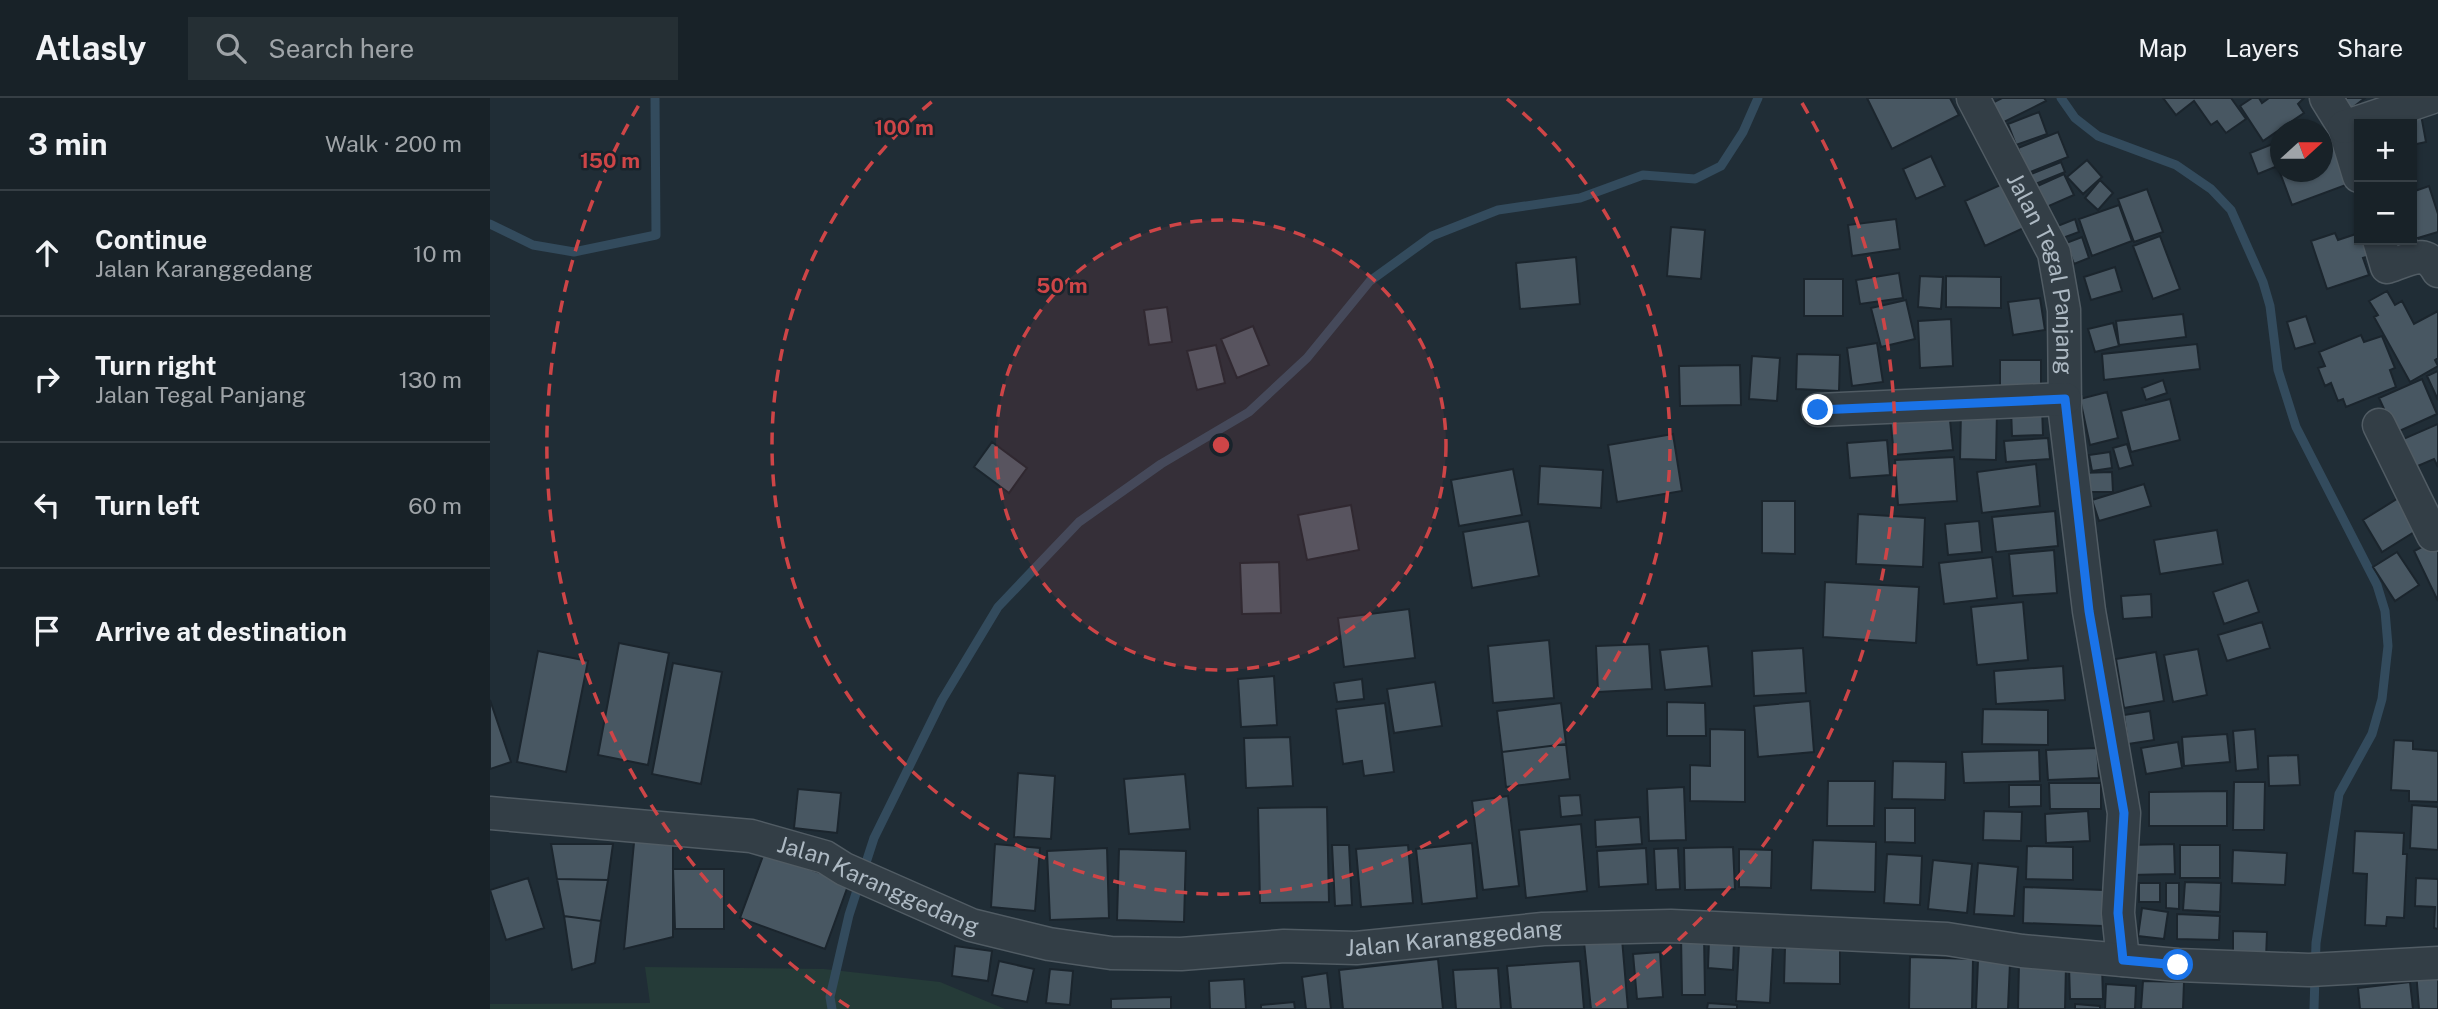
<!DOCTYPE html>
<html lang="en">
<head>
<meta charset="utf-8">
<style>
	:root { --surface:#182228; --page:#252f34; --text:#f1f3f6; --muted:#9fa4a8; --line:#363f45 }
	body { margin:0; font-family:"Public Sans",sans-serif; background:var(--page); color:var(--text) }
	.controls { position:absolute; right:21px; top:21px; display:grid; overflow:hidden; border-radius:0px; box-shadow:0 2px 5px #0004 }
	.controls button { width:63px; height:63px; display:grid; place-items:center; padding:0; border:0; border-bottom:2px solid var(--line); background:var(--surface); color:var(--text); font:35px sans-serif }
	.compass { position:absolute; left:1780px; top:21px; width:63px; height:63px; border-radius:50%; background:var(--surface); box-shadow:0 2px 5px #0004; rotate:69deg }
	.stop { position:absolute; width:21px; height:21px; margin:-16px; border:5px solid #1a73e8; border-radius:50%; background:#fff }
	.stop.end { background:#1a73e8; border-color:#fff; box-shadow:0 2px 7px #0008 }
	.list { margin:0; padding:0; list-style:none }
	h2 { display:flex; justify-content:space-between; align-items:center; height:91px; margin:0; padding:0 28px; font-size:30px }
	h2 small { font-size:23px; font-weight:400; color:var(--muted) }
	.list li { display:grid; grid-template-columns:46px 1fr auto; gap:21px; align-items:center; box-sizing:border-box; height:126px; padding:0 28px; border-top:2px solid var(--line) }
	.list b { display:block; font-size:26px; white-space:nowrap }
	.list p { margin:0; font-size:23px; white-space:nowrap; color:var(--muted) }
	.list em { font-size:23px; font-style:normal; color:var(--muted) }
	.icon { flex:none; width:38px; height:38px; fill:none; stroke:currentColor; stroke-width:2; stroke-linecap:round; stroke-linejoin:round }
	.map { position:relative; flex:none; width:1948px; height:911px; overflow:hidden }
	header { display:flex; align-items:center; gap:42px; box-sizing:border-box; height:98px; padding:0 35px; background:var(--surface); border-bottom:2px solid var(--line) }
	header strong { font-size:33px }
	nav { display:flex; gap:38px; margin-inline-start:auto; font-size:24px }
	.search { width:490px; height:63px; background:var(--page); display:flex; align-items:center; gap:18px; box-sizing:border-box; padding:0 24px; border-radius:0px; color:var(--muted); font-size:26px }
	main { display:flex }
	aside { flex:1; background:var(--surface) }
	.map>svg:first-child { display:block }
	.green { fill:#253b38 }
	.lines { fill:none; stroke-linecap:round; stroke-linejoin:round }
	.stream { stroke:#334b5d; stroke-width:9 }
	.building { fill:#485762; stroke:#1b252d; stroke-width:2 }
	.street-casing { stroke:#515c64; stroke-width:35 }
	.street { stroke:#333e46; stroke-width:32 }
	.route { stroke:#1a73e8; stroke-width:9 }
	.ring { fill:none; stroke:#ce4547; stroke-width:3.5; stroke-dasharray:12 9 }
	.labels { text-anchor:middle; stroke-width:5; stroke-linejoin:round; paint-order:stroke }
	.street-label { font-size:23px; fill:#adb9c3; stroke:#19232b }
	.centre { fill:#ce4547; stroke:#19232b; stroke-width:3.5 }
	.ring-label { font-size:21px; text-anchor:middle; font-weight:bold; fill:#ce4547; stroke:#19232b; stroke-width:5; stroke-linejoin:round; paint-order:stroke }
</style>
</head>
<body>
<header>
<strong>Atlasly</strong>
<div class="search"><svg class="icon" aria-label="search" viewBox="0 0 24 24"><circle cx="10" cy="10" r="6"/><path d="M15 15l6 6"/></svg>Search here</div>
<nav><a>Map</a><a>Layers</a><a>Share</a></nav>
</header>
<main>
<aside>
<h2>3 min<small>Walk · 200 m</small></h2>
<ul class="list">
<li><svg class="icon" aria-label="ahead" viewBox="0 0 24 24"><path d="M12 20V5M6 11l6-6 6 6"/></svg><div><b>Continue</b><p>Jalan Karanggedang</p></div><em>10 m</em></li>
<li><svg class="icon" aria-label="right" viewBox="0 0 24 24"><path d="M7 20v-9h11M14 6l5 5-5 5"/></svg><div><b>Turn right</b><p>Jalan Tegal Panjang</p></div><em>130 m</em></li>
<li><svg class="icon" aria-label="left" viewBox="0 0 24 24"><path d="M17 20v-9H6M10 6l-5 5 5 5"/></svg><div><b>Turn left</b></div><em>60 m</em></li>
<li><svg class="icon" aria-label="arrive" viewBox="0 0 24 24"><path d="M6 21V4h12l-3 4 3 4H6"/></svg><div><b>Arrive at destination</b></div></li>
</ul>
</aside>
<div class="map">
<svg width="1948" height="911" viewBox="0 0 1948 911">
	<rect width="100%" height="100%" fill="#202d36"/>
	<!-- green -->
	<path class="green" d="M155 869 334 871 450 884 515 911H0V906L160 905Z"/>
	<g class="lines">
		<!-- stream -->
		<path class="stream" d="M1571 0 1585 20 1608 38 1686 67 1721 91 1741 112 1773 184 1780 208 1788 272 1806 329 1887 487 1895 513 1898 548 1892 601 1882 636 1849 696 1826 845 1824 911
			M0 126 43 147 84 154 166 137 165 0
			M342 911 340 899 359 817 384 740 452 602 508 509 589 424 671 366 759 314 817 260 880 183 942 138 1008 112 1090 100 1153 77 1205 81 1231 68 1253 34 1268 0"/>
	</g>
	<!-- building -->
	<path class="building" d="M1377 0H1460L1469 17 1402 51Z
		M1512 0H1554L1556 3 1512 25 1502 5Z
		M1673 0H1741L1756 21 1736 35 1727 23 1721 27 1704 3 1686 17Z
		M1762 0H1769L1772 5 1779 0H1814L1808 6 1814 15 1773 43 1750 8Z
		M1847 0H1875L1857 14Z
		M1930 11 1936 44 1922 47V26H1908Z
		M1549 14 1557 36 1526 47 1518 26Z
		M1568 34 1578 59 1538 75 1528 50Z
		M1790 43V67L1768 76 1760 55Z
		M1851 49 1864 84 1802 107 1789 72 1832 74V56Z
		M1441 58 1455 88 1426 101 1413 71Z
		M1597 62 1612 79 1593 96 1577 79Z
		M1571 64 1575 74 1543 87 1539 77Z
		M1574 76 1584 97 1552 111 1543 90Z
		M1610 82 1623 95 1608 112 1595 100Z
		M1519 83 1538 128 1495 148 1475 103Z
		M1939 88 1948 116V134L1928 140 1932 151 1912 158 1893 142H1922V94Z
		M1657 91 1673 134 1644 144 1628 101Z
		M1629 107 1642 143 1602 158 1589 121Z
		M1406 121 1410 151 1362 158 1358 127Z
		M1585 121 1589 134 1570 141 1565 129Z
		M1181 129 1215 132 1211 181 1177 178Z
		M1845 135 1848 142 1869 135V142H1885L1889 155 1873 160 1879 177 1837 191 1821 143Z
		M1670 138 1690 191 1663 201 1643 148Z
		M1592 139 1599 160 1584 166 1576 145Z
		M1086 159 1090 206 1030 211 1026 165Z
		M1625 169 1632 193 1601 202 1594 179Z
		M1409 175 1413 200 1370 206 1366 182Z
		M1430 178 1453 179 1451 211 1428 209Z
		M1456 178 1511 179V210L1456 209Z
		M1314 181H1353V218H1314Z
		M1897 193 1905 207 1912 203 1924 226 1948 213V260L1945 262 1948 268 1920 284 1884 219 1888 217 1879 203Z
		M1550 200 1555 232 1523 237 1518 204Z
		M1416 202 1425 241 1391 249 1381 210Z
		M677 209 682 244 659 247 654 212Z
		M1693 216 1696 239 1629 247 1626 223Z
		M1816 218 1825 245 1805 251 1797 224Z
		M1461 221 1463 268 1430 270 1428 223Z
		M1623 225 1629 248 1605 254 1598 231Z
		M763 228 779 267 747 280 731 241Z
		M1871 237 1874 244 1892 238 1905 270 1900 272 1906 289 1856 309 1853 301 1848 303 1841 285 1835 288 1828 270 1835 268 1829 254Z
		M1387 245 1393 284 1362 288 1357 250Z
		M1707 246 1710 271 1614 282 1612 256Z
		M726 247 735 285 707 292 697 253Z
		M1307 256 1350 257 1349 293 1306 291Z
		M1262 258 1290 260 1287 303 1259 301Z
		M1510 262H1551V288H1510Z
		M1250 267 1251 307 1190 308 1189 268Z
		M1948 273V302L1937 278Z
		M1932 281 1947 316 1905 335 1889 300Z
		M1673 282 1677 295 1656 302 1652 290Z
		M1617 294 1628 340 1600 347 1590 301Z
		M1680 301 1690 342 1641 354 1631 313Z
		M1552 309 1553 337 1522 338 1521 310Z
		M1459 312 1463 352 1404 357 1400 318Z
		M1471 312 1507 313 1506 362 1470 361Z
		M1948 326V369L1944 361 1916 373 1904 345Z
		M1183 336 1192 393 1127 404 1118 347Z
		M1558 340 1560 361 1516 364 1514 343Z
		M1397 342 1400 377 1360 380 1357 345Z
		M502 344 537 370 519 395 484 369Z
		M1637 346 1643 367 1629 371 1623 350Z
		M1620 354 1622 370 1602 373 1599 357Z
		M1464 359 1467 403 1408 407 1405 362Z
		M1546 366 1550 408 1492 415 1487 374Z
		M1050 368 1113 372 1111 410 1048 406Z
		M1023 371 1032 417 969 428 961 382Z
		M1622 374 1623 394H1590L1589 375Z
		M1654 386 1661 408 1609 423 1602 402Z
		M1910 399 1929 431 1892 454 1873 422Z
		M1272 403H1305V456L1272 455Z
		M861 407 869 452 817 462 808 417Z
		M1565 413 1568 448 1506 454 1502 419Z
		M1368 416 1435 420 1433 469 1366 466Z
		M1039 423 1049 478 982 490 973 434Z
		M1489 423 1492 454 1458 457 1455 426Z
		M1727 432 1733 466 1670 476 1664 442Z
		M1948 441V503L1924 453Z
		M1564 452 1567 495 1523 498 1519 456Z
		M1907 454 1929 487 1905 503 1883 469Z
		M1502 459 1507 500 1454 506 1449 465Z
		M789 464 791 515 752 516 750 465Z
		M1758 482 1769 514 1734 526 1723 494Z
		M1335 484 1429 489 1426 545 1333 539Z
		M1661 496 1662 519 1633 521 1631 498Z
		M1533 504 1538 562 1487 567 1481 509Z
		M919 511 925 560 854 569 848 520Z
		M1772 524 1780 550 1737 563 1728 537Z
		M1059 542 1064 600 1003 605 998 548Z
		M129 545 179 555 158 667 108 657Z
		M1159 546 1162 591 1108 594 1106 548Z
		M1218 548 1222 588 1175 592 1170 552Z
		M1313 550 1316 595 1264 598 1262 553Z
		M1708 551 1717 597 1683 604 1674 557Z
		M48 553 98 563 76 674 27 664Z
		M1666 554 1674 603 1634 610 1626 561Z
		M183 565 232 574 211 686 162 676Z
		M1573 568 1575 602 1506 606 1504 573Z
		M784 578 787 627 751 629 748 581Z
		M872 581 874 601 847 604 844 585Z
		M945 584 952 628 904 635 897 591Z
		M0 602 21 664 0 671Z
		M1320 603 1324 654 1268 659 1264 608Z
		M1177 604 1215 605 1216 638H1177Z
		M895 605 904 674 874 678 872 663 853 666 846 611Z
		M1071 605 1076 646 1012 654 1007 613Z
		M1493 611 1558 612V647L1492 646Z
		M1660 613 1664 642 1638 646 1634 617Z
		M1220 631 1255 632V704L1200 703V667L1220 668Z
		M1765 631 1768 671 1746 673 1743 633Z
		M1737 636 1740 664 1694 668 1692 639Z
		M800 639 803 688 756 690 754 640Z
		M1904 642 1923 643V651L1948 653V704L1919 703V693L1901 692Z
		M1688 644 1692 670 1656 676 1651 650Z
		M1076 646 1080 681 1016 689 1012 654Z
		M1607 650 1609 680 1558 682 1556 652Z
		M1549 652 1550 683 1474 685 1472 654Z
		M1808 657 1810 687 1779 688 1778 658Z
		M1403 663 1456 664 1455 702 1402 701Z
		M528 675 565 678 561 741 524 739Z
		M695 676 700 731 639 736 634 681Z
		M1338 683H1385L1384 728H1337Z
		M1744 684H1775L1774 732H1743Z
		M1559 685H1611V711H1560Z
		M1519 687H1551V708L1519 709Z
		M1194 689 1196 742 1159 743 1157 691Z
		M308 691 351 695 347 735 304 730Z
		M1737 693V728H1659V694Z
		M1090 697 1092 717 1071 719 1069 698Z
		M1018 698 1029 788 993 792 982 703Z
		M1922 707 1948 709V752L1920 750Z
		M837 709 839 804 770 805 768 710Z
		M1395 710H1425V745L1395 744Z
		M1494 713 1532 714 1531 743 1493 742Z
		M1598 713 1600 743 1556 745 1555 716Z
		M1150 719 1152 746 1106 749 1105 722Z
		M1091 726 1097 793 1036 800 1029 732Z
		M1865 733 1914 735 1913 756H1917L1914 820 1897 819 1896 828 1875 827 1877 776 1863 775Z
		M145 734 183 747V839L134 851Z
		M1323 742 1386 744 1385 794 1321 792Z
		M982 745 987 800 932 806 926 751Z
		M61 746H123L118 782 67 781Z
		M505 746 550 750 545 813 501 809Z
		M1684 746 1685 776 1640 777 1639 747Z
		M842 747H859L862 807 845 808Z
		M918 747 923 805 871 809 866 751Z
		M1690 747H1730V780H1690Z
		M1537 748 1583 749V782L1536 781Z
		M1243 749 1245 791 1195 792 1194 750Z
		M617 750 619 820 560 822 557 753Z
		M1156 750 1158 786 1109 789 1107 753Z
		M1188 750 1190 791 1166 792 1164 751Z
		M629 751 696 753 694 824 627 822Z
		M1249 751 1282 752 1281 790 1249 789Z
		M1743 752 1797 755 1795 787 1742 785Z
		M274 755 359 785 335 851 250 820Z
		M1397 756 1432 758 1430 807 1394 805Z
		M1443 762 1482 766 1477 815 1438 811Z
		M1488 765 1528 769 1524 818 1484 816Z
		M183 771H234V831H185Z
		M38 780 54 830 16 842 0 792Z
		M1926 780 1948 781V831L1944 830 1945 809 1925 808Z
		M67 781 118 782 111 823 74 818Z
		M1695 784 1731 785 1730 814 1693 812Z
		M1649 785H1670V804H1649Z
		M1676 785H1689V811L1676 810Z
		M1534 789 1614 792 1613 828 1533 825Z
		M1652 810 1678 814 1674 841 1648 838Z
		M1687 816 1730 818 1729 842 1687 841Z
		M74 818 111 823 105 865 82 872Z
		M1743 833 1777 834 1776 861 1743 860Z
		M1191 836H1214L1215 897H1192Z
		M1132 841 1138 911H1101L1094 844Z
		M1219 842H1244L1243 872 1218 870Z
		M1249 846 1283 848 1280 905 1246 903Z
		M465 848 502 853 498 883 462 878Z
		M1295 849 1350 850V886L1294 885Z
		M1170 854 1173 899 1147 901 1143 856Z
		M1420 859 1483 861 1482 911H1419Z
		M948 861 953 911H853L849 872Z
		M1488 862 1520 864 1518 911H1486Z
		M509 863 544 871 537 904 502 897Z
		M1090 863 1094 911H1021L1017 868Z
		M1529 866 1576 867 1575 911H1528Z
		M1579 867H1612L1613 901H1580Z
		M1008 870 1011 911H966L963 872Z
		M560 871 583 873 580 907 556 905Z
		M1948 872V911H1929L1926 873Z
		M837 875 841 911H816L812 879Z
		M754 881 756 911H720L719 883Z
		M1653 883 1694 884 1693 911H1651Z
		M1920 884 1923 911H1870L1868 890Z
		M1616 886 1646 888 1645 911H1615Z
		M681 899V911H621V901Z
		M804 904 805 911H771V907Z
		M1218 905 1247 907V911H1217Z
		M1585 906 1610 908V911H1585Z"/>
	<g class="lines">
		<defs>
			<g id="street">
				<path id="s1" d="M1483 0 1564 155 1574 212 1575 315 1599 513 1634 715 1628 815 1633 862"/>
				<path d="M1836 0 1854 29 1869 78"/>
				<path d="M1854 29 1940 0"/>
				<path d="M1889 142 1897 169C1920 162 1935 149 1948 173"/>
				<path d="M1328 312 1575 301"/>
				<path d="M1889 327 1943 437 1948 434"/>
				<path id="s2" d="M0 715 261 738 335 759 354 771 481 827 559 846 621 855 691 856 794 848 866 850 1053 831 1181 828 1457 841 1532 853 1688 867 1819 872 1948 865"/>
			</g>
		</defs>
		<!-- street casing -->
		<use href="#street" class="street-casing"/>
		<!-- street -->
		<use href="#street" class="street"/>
	</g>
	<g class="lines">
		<!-- route -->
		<path class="route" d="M1328 312 1575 301 1599 513 1634 715 1628 815 1633 862 1688 867"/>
	</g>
	<!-- distance rings -->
	<circle cx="731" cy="347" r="225" fill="#ce4547" fill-opacity=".12"/>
	<g class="ring">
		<circle cx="731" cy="347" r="225"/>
		<path d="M1017 1A449 449 0 1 1 445 1"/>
		<path d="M359 909A674 674 0 0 1 150 5M1312 5A674 674 0 0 1 1103 909"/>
	</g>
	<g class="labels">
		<!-- street labels -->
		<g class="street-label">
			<text dy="8" stroke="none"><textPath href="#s1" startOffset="192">Jalan Tegal Panjang</textPath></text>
			<text dy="8" stroke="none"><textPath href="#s2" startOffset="399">Jalan Karanggedang</textPath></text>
			<text dy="8" stroke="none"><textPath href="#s2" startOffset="987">Jalan Karanggedang</textPath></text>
		</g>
	</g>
	<circle cx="731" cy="347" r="10" class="centre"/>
	<g class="ring-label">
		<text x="414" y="37">100 m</text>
		<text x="120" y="70">150 m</text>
		<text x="572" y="195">50 m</text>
	</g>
</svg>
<div class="controls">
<button>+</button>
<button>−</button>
</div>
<svg class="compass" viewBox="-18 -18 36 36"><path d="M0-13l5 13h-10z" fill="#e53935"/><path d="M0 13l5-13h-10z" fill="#9fa4a8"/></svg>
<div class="stop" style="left:1688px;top:867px"></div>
<div class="stop end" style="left:1328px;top:312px"></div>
</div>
</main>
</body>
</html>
